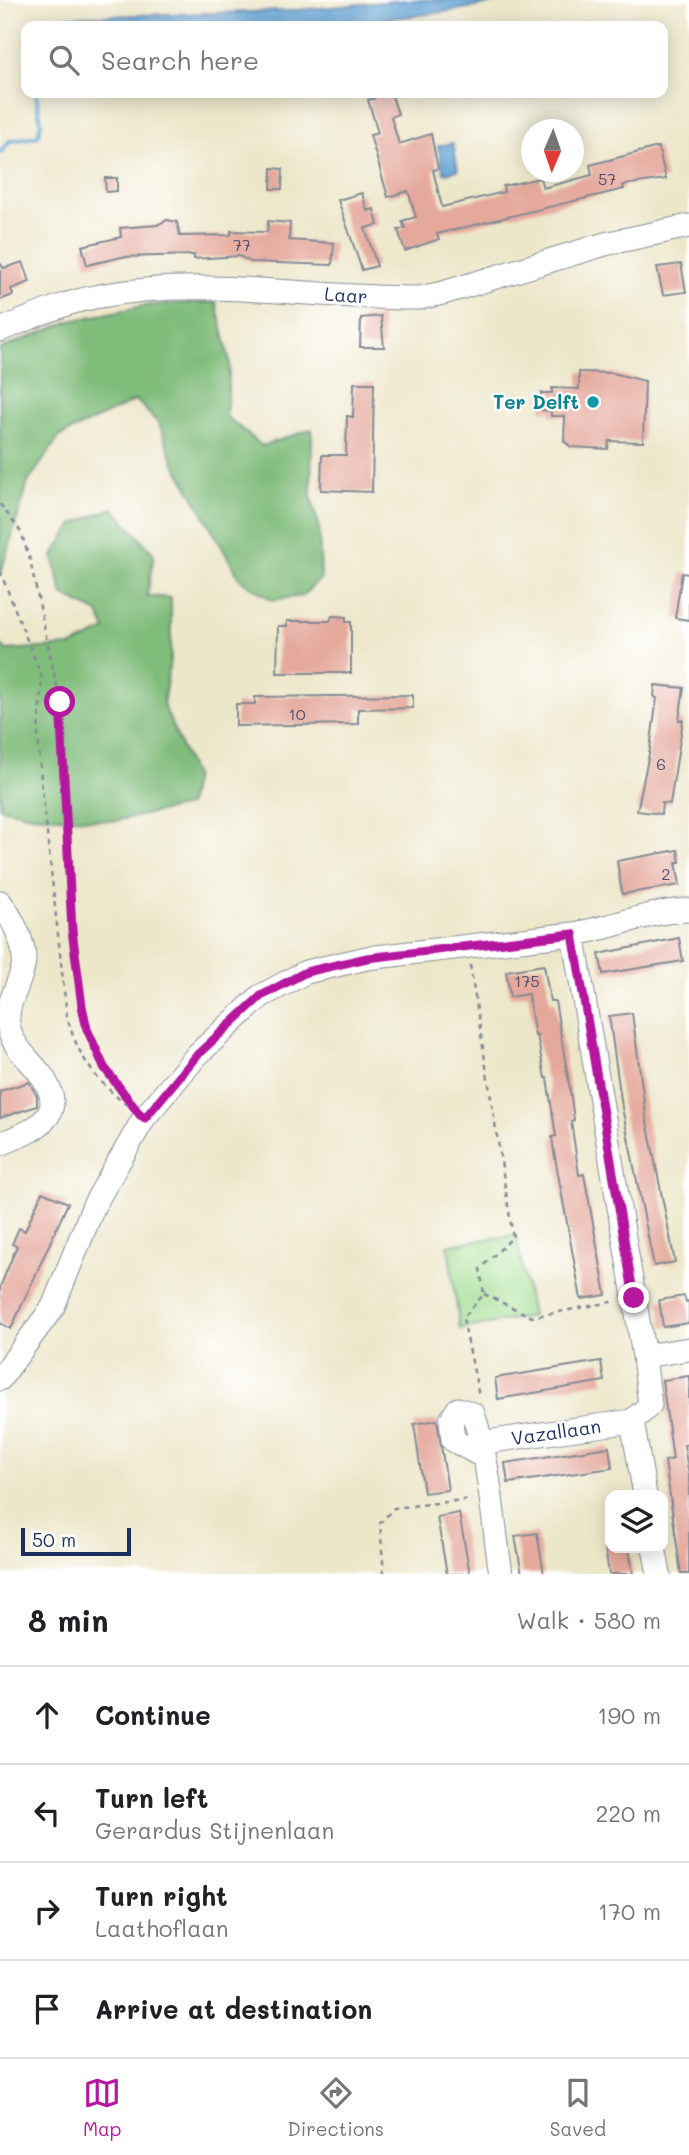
<!DOCTYPE html>
<html lang="en">
<head>
<meta charset="utf-8">
<style>
	:root { --surface:#fff; --page:#f6f6f6; --text:#202124; --muted:#757577; --line:#e0e0e0; --accent:#b5179e }
	body { margin:0; font-family:Mali,sans-serif; background:var(--page); color:var(--text) }
	.controls { position:absolute; right:21px; bottom:21px; display:grid; overflow:hidden; border-radius:14px; box-shadow:0 4px 18px #0003 }
	.controls button { width:63px; height:63px; display:grid; place-items:center; padding:0; border:0; border-bottom:2px solid var(--line); background:var(--surface); color:var(--text); font:35px sans-serif }
	.compass { position:absolute; left:521px; top:119px; width:63px; height:63px; border-radius:50%; background:var(--surface); box-shadow:0 4px 18px #0003; rotate:182deg }
	.scale { position:absolute; left:21px; bottom:18px; width:110px; box-sizing:border-box; padding-left:7px; border:4px solid #1b2f5e; border-top:0; font-size:19px; line-height:24px; white-space:nowrap; color:#1b2f5e; -webkit-text-stroke:5px #fff; paint-order:stroke }
	.stop { position:absolute; width:21px; height:21px; margin:-16px; border:5px solid #b5179e; border-radius:50%; background:#fff }
	.stop.end { background:#b5179e; border-color:#fff; box-shadow:0 2px 7px #0008 }
	.list { margin:0; padding:0; list-style:none }
	h2 { display:flex; justify-content:space-between; align-items:center; height:91px; margin:0; padding:0 28px; font-size:30px }
	h2 small { font-size:23px; font-weight:400; color:var(--muted) }
	.list li { display:grid; grid-template-columns:46px 1fr auto; gap:21px; align-items:center; box-sizing:border-box; height:98px; padding:0 28px; border-top:2px solid var(--line) }
	.list b { display:block; font-size:26px; white-space:nowrap }
	.list p { margin:0; font-size:23px; white-space:nowrap; color:var(--muted) }
	.list em { font-size:23px; font-style:normal; color:var(--muted) }
	.icon { flex:none; width:38px; height:38px; fill:none; stroke:currentColor; stroke-width:2; stroke-linecap:round; stroke-linejoin:round }
	.map { position:relative; flex:none; width:689px; height:1574px; overflow:hidden }
	.search { position:absolute; background:var(--surface); box-shadow:0 4px 18px #0003; left:21px; right:21px; top:21px; height:77px; display:flex; align-items:center; gap:18px; box-sizing:border-box; padding:0 24px; border-radius:14px; color:var(--muted); font-size:26px }
	.sheet { height:483px; background:var(--surface) }
	nav { display:flex; justify-content:space-around; align-items:center; box-sizing:border-box; height:98px; border-top:2px solid var(--line); background:var(--surface); font-size:19px; color:var(--muted) }
	nav a { display:grid; justify-items:center; gap:4px }
	nav .on { color:var(--accent) }
	.map>svg:first-child { display:block }
	.green { fill:#a1dd90; stroke:#5e8677; stroke-width:2 }
	.forest { fill:#80bc7a; stroke:#4e766c; stroke-width:2 }
	.water { fill:#61a2d4; stroke:#3e6899; stroke-width:2 }
	.lines { fill:none; stroke-linecap:round; stroke-linejoin:round }
	.stream { stroke:#61a2d4; stroke-width:4.5 }
	.building { fill:#e5a99c }
	.minor-casing { stroke:#848b94; stroke-width:25 }
	.path { stroke:#848b94; stroke-width:2.5; stroke-dasharray:5 5; stroke-linecap:butt }
	.minor { stroke:#fff; stroke-width:23 }
	.route { stroke:#b5179e; stroke-width:9 }
	.culture-dot { fill:#0f9aa8; stroke:#fff; stroke-width:2.5 }
	.labels { text-anchor:middle; stroke-width:5; stroke-linejoin:round; paint-order:stroke }
	.number-label { font-size:16px; fill:#4e4e6e }
	.street-label { font-size:19px; fill:#1b2f5e; stroke:#fff }
	.culture-label { font-size:19px; font-weight:bold; fill:#0d838f; stroke:#fff; text-anchor:end }
</style>
</head>
<body>
<div class="map">
<svg width="689" height="1574" viewBox="0 0 689 1574">
	<rect width="100%" height="100%" fill="#fff"/>
	<filter id="ink" filterUnits="userSpaceOnUse"><feTurbulence type="fractalNoise" baseFrequency=".0143" numOctaves="2"/><feDisplacementMap in="SourceGraphic" scale="14" xChannelSelector="R" yChannelSelector="G"/><feConvolveMatrix kernelMatrix="1 2 1 2 8 2 1 2 1" color-interpolation-filters="sRGB"/></filter>
	<filter id="wash" filterUnits="userSpaceOnUse"><feTurbulence type="fractalNoise" baseFrequency=".00686" numOctaves="4" result="noise"/><feDisplacementMap in="SourceGraphic" scale="28" xChannelSelector="R" yChannelSelector="G"/><feGaussianBlur stdDeviation="1.57" result="paint"/><feColorMatrix in="noise" values="0 0 0 0 0 0 0 0 0 0 0 0 0 0 0 0 0 1.4 0 .05"/><feComposite in="paint" operator="in"/></filter>
	<g filter="url(#wash)">
		<rect width="100%" height="100%" fill="#ede7ca"/>
		<!-- green -->
		<path class="green" d="M516 1235 532 1316 460 1329 448 1245Z"/>
		<!-- forest -->
		<path class="forest" d="M216 302 230 362 226 416 262 446 312 429 311 495 319 528 321 578 302 596 272 600 240 579 174 462 159 424 136 400 60 436 28 482 0 576V349L70 321 148 305Z
			M113 508 154 554 147 596 171 598V654L163 704 194 776 188 806 114 821 32 815 0 808V643L6 650 72 646 106 630 98 613 63 595 53 556 73 524Z"/>
		<!-- water -->
		<path class="water" d="M406 0H510C357 33 201 26 46 26L64 17 287 11Z
			M453 143 458 170 444 173 438 146Z"/>
		<g class="lines">
			<!-- stream -->
			<path class="stream" d="M0 153 10 141 38 136 41 123 36 93"/>
		</g>
		<g id="blocks">
			<!-- building -->
			<path class="building" d="M373 93H391L398 114 391 117 399 144 431 134 438 169 433 170 442 207 504 192 503 186 540 178 543 188 592 175 590 165 658 147 666 179 623 185 624 189 437 234 439 239 405 251 398 230 405 228 402 221 416 217 408 191 388 197 370 135 378 133 368 100 375 98Z
				M272 168 283 169 282 189H271Z
				M105 178H117V191L106 192Z
				M362 193 367 211 374 209 378 225 365 228 377 266 362 270 338 200Z
				M167 220 177 222 180 236 231 235V231L267 232 268 221 290 223 289 240 334 243 332 265 251 262 239 256 194 259V255L122 257 87 265 82 246 121 237 120 228 157 225Z
				M23 262 30 282 11 289 13 295 0 300V263L4 268Z
				M681 264 686 292 663 295 657 267Z
				M381 316 384 347H360L361 318Z
				M579 372 613 373 645 381 643 442 609 441 608 449 571 447 564 441 565 416H551V411L541 410V393H552V388L579 389Z
				M354 383H374L372 492 321 490 322 455H346L347 416 353 417Z
				M682 573 689 574V620L675 618Z
				M332 616 346 617V622H351V673H277L278 626H287V621H330Z
				M655 685 684 688 679 720H683L670 804 662 803 661 814 637 811 650 749 657 698 654 697Z
				M413 695V708L358 709V724L236 726V704H255V697Z
				M678 850 680 862H676L680 885 622 894 617 861Z
				M679 938 683 961 603 974 599 954Z
				M544 965 550 1001H555L570 1089 574 1120 571 1121 579 1175 584 1174 606 1295 581 1299 554 1152 552 1137 556 1136 547 1078H545L537 1035 535 1036 528 994 510 997 506 971Z
				M632 1013 646 1116 675 1262 654 1266 622 1107 609 1016Z
				M29 1082 37 1096V1106L0 1118V1091Z
				M42 1192 68 1203 11 1329 0 1323V1287L17 1246 12 1244 19 1228 25 1231Z
				M684 1296 686 1302 689 1301V1323L663 1327 659 1300Z
				M601 1361 604 1381 498 1399 495 1378Z
				M689 1376V1444L684 1445 689 1476V1574H681L665 1461 673 1459 662 1380Z
				M437 1420 448 1490 424 1493 414 1424Z
				M609 1447 612 1468 508 1483 505 1463Z
				M459 1513 470 1574H447L437 1517Z
				M537 1533 544 1574H522L515 1536Z
				M605 1548H629L633 1574H609Z"/>
		</g>
	</g>
	<g filter="url(#ink)">
		<use href="#blocks" fill-opacity="0" stroke="#848b94" stroke-width="2"/>
		<g class="lines">
			<defs>
				<path id="minor" d="M0 330C31 318 62 303 95 297 203 275 310 299 419 298L443 293 605 244 689 226
					M0 902C11 916 25 942 24 961 22 984 3 1004 9 1029 15 1056 51 1072 52 1102 52 1126 17 1137 0 1144
					M573 934 644 1356 650 1405 632 1421 645 1495
					M644 1356 689 1349
					M0 1379 53 1307 94 1205 144 1118 198 1054 261 996 306 972 367 958 573 934C612 928 648 911 689 910
					M479 1443 632 1421
					M482 1456 453 1440 451 1420 458 1409 473 1414C490 1461 493 1524 501 1574
					M654 1548 659 1574"/>
			</defs>
			<!-- minor casing -->
			<use href="#minor" class="minor-casing"/>
			<!-- path -->
			<path class="path" d="M0 504 21 532 30 560 60 702 73 930 87 1029 104 1067 132 1104
				M0 571 42 678 38 735 41 779 67 1017C78 1057 96 1081 128 1106
				M470 965 513 1237 480 1269 484 1294 463 1318 479 1396
				M484 1294 532 1317 617 1301
				M384 1574 380 1523 394 1508 472 1499"/>
			<!-- minor -->
			<use href="#minor" class="minor"/>
		</g>
	</g>
	<g class="lines" filter="url(#ink)">
		<!-- route -->
		<path class="route" d="M60 702 72 930 82 1006 87 1029 104 1067 140 1115 145 1118 198 1054 261 996 306 972 367 958 573 934 634 1298"/>
	</g>
	<!-- markers -->
	<circle class="culture-dot" cx="593" cy="402" r="7"/>
	<g class="labels">
		<!-- number labels -->
		<g class="number-label">
			<text x="607" y="185">57</text>
			<text x="242" y="251">77</text>
			<text x="297" y="720">10</text>
			<text x="661" y="770">6</text>
			<text x="666" y="880">2</text>
			<text x="527" y="987">175</text>
		</g>
		<!-- street labels -->
		<g class="street-label">
			<text transform="translate(346 295) rotate(4)" y="7">Laar</text>
			<text transform="translate(556 1432) rotate(-8)" y="7">Vazallaan</text>
		</g>
		<!-- culture labels -->
		<g class="culture-label">
			<text x="579" y="409">Ter Delft</text>
		</g>
	</g>
</svg>
<div class="controls">
<button><svg class="icon" aria-label="layers" viewBox="0 0 24 24"><path d="M12 4l9 5-9 5-9-5zM3 14l9 5 9-5"/></svg></button>
</div>
<svg class="compass" viewBox="-18 -18 36 36"><path d="M0-13l5 13h-10z" fill="#e53935"/><path d="M0 13l5-13h-10z" fill="#757577"/></svg>
<div class="scale">50 m</div>
<div class="stop" style="left:60px;top:702px"></div>
<div class="stop end" style="left:634px;top:1298px"></div>
<div class="search"><svg class="icon" aria-label="search" viewBox="0 0 24 24"><circle cx="10" cy="10" r="6"/><path d="M15 15l6 6"/></svg>Search here</div>
</div>
<section class="sheet">
<h2>8 min<small>Walk · 580 m</small></h2>
<ul class="list">
<li><svg class="icon" aria-label="ahead" viewBox="0 0 24 24"><path d="M12 20V5M6 11l6-6 6 6"/></svg><div><b>Continue</b></div><em>190 m</em></li>
<li><svg class="icon" aria-label="left" viewBox="0 0 24 24"><path d="M17 20v-9H6M10 6l-5 5 5 5"/></svg><div><b>Turn left</b><p>Gerardus Stijnenlaan</p></div><em>220 m</em></li>
<li><svg class="icon" aria-label="right" viewBox="0 0 24 24"><path d="M7 20v-9h11M14 6l5 5-5 5"/></svg><div><b>Turn right</b><p>Laathoflaan</p></div><em>170 m</em></li>
<li><svg class="icon" aria-label="arrive" viewBox="0 0 24 24"><path d="M6 21V4h12l-3 4 3 4H6"/></svg><div><b>Arrive at destination</b></div></li>
</ul>
</section>
<nav>
<a class="on"><svg class="icon" aria-label="map" viewBox="0 0 24 24"><path d="M3 6l6-2 6 2 6-2v14l-6 2-6-2-6 2zM9 4v14M15 6v14"/></svg>Map</a>
<a><svg class="icon" aria-label="directions" viewBox="0 0 24 24"><path d="M12 3l9 9-9 9-9-9zM9 14v-3h6M13 9l2 2-2 2"/></svg>Directions</a>
<a><svg class="icon" aria-label="saved" viewBox="0 0 24 24"><path d="M7 4h10v16l-5-4-5 4z"/></svg>Saved</a>
</nav>
</body>
</html>
